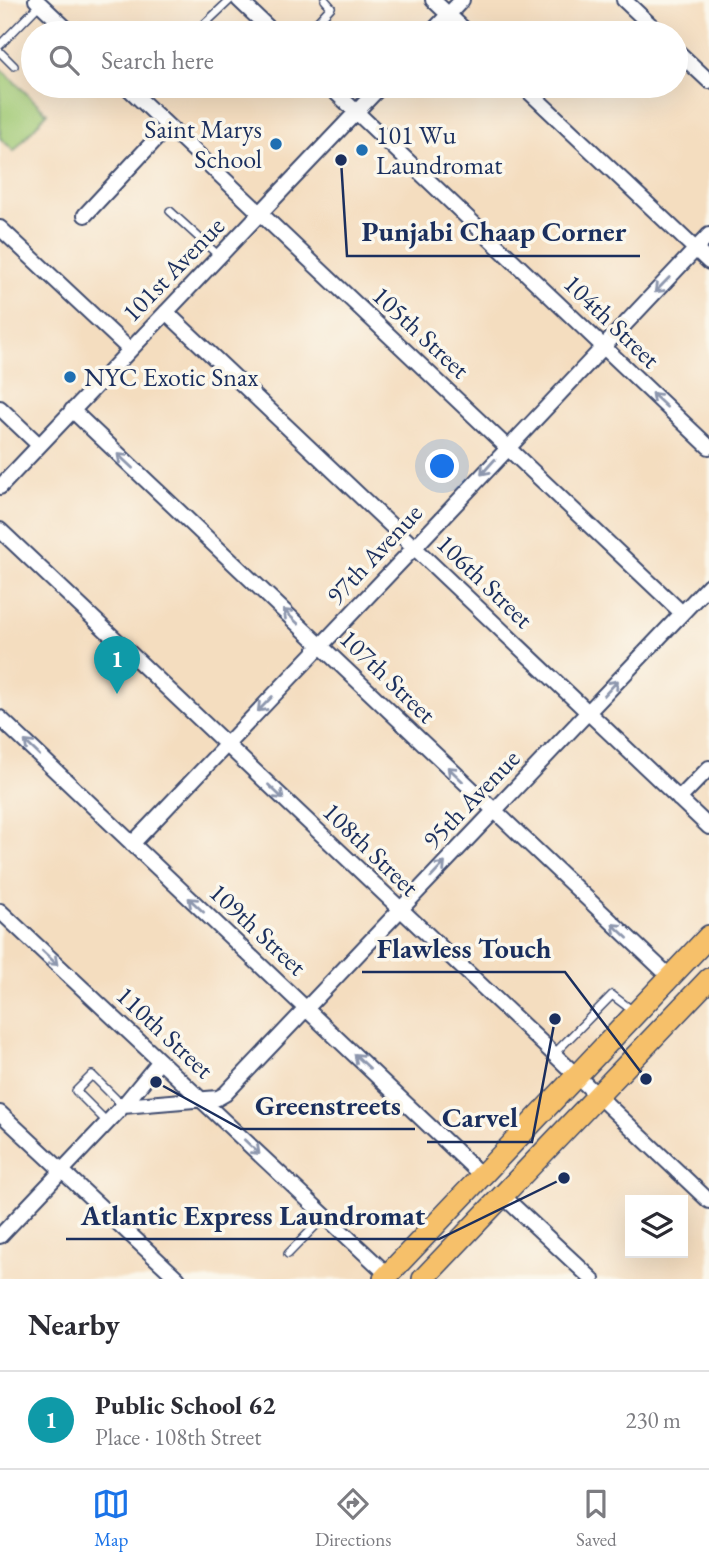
<!DOCTYPE html>
<html lang="en">
<head>
<meta charset="utf-8">
<style>
	:root { --surface:#fff; --page:#f7f7f7; --text:#2b2b33; --muted:#7c7c81; --line:#e1e1e2; --accent:#1a73e8 }
	body { margin:0; font-family:"EB Garamond",serif; background:var(--page); color:var(--text) }
	.controls { position:absolute; right:21px; bottom:21px; display:grid; overflow:hidden; border-radius:0px; box-shadow:0 7px 28px #0002 }
	.controls button { width:63px; height:63px; display:grid; place-items:center; padding:0; border:0; border-bottom:2px solid var(--line); background:var(--surface); color:var(--text); font:35px sans-serif }
	.you { position:absolute; left:443px; top:467px; width:24px; height:24px; margin:-18px; border:5px solid #fff; border-radius:50%; background:#1a73e8; box-shadow:0 0 0 10px #1a73e833 }
	.badge { display:grid; place-items:center; width:46px; height:46px; border-radius:50%; background:var(--accent); color:#fff; font-size:23px; font-weight:700 }
	.pin { position:absolute; translate:-50% -58px; filter:drop-shadow(0 2px 4px #0008) }
	.pin::after { content:''; position:absolute; top:37px; width:24px; height:21px; background:inherit; clip-path:polygon(0 0,100% 0,50% 100%) }
	.list { margin:0; padding:0; list-style:none }
	h2 { display:flex; justify-content:space-between; align-items:center; height:91px; margin:0; padding:0 28px; font-size:30px }
	h2 small { font-size:23px; font-weight:400; color:var(--muted) }
	.list li { display:grid; grid-template-columns:46px 1fr auto; gap:21px; align-items:center; box-sizing:border-box; height:98px; padding:0 28px; border-top:2px solid var(--line) }
	.list b { display:block; font-size:26px; white-space:nowrap }
	.list p { margin:0; font-size:23px; white-space:nowrap; color:var(--muted) }
	.list em { font-size:23px; font-style:normal; color:var(--muted) }
	.icon { flex:none; width:38px; height:38px; fill:none; stroke:currentColor; stroke-width:2; stroke-linecap:round; stroke-linejoin:round }
	.map { position:relative; flex:none; width:709px; height:1279px; overflow:hidden }
	.search { position:absolute; background:var(--surface); box-shadow:0 7px 28px #0002; left:21px; right:21px; top:21px; height:77px; display:flex; align-items:center; gap:18px; box-sizing:border-box; padding:0 24px; border-radius:38px; color:var(--muted); font-size:26px }
	.sheet { height:189px; background:var(--surface) }
	nav { display:flex; justify-content:space-around; align-items:center; box-sizing:border-box; height:98px; border-top:2px solid var(--line); background:var(--surface); font-size:19px; color:var(--muted) }
	nav a { display:grid; justify-items:center; gap:4px }
	nav .on { color:var(--accent) }
	.map>svg:first-child { display:block }
	.green { fill:#a0c975; stroke:#5e7c6a; stroke-width:2 }
	.lines { fill:none; stroke-linecap:round; stroke-linejoin:round }
	.lane-casing { stroke:#3c496d; stroke-width:10 }
	.street-casing { stroke:#3c496d; stroke-width:18 }
	.primary-casing { stroke:#3c496d; stroke-width:24 }
	.lane { stroke:#fff; stroke-width:7 }
	.street { stroke:#fff; stroke-width:14 }
	.primary { stroke:#f6c06b; stroke-width:21 }
	.oneway { stroke:#8d97ae }
	.poi-dot { fill:#1f6fb2; stroke:#fbf7ec; stroke-width:2.5 }
	.labels { text-anchor:middle; stroke-width:7; stroke-linejoin:round; paint-order:stroke }
	.poi-label { font-size:26px; fill:#1b2f5e; stroke:#fbf7ec; text-anchor:start }
	.street-label { font-size:26px; fill:#1b2f5e; stroke:#fbf7ec }
	.leader { fill:none; stroke:#1b2f5e; stroke-width:2.5 }
	.callout-dot { fill:#1b2f5e; stroke:#fbf7ec; stroke-width:2.5 }
	.callout-label { font-size:28px; text-anchor:middle; font-weight:bold; fill:#1b2f5e; stroke:#fbf7ec; stroke-width:7; stroke-linejoin:round; paint-order:stroke }
</style>
</head>
<body>
<div class="map">
<svg width="709" height="1279" viewBox="0 0 709 1279">
	<rect width="100%" height="100%" fill="#fbf7ec"/>
	<filter id="ink" filterUnits="userSpaceOnUse"><feTurbulence type="fractalNoise" baseFrequency=".0143" numOctaves="2"/><feDisplacementMap in="SourceGraphic" scale="14" xChannelSelector="R" yChannelSelector="G"/><feConvolveMatrix kernelMatrix="1 2 1 2 8 2 1 2 1" color-interpolation-filters="sRGB"/></filter>
	<filter id="wash" filterUnits="userSpaceOnUse"><feTurbulence type="fractalNoise" baseFrequency=".00686" numOctaves="4" result="noise"/><feDisplacementMap in="SourceGraphic" scale="28" xChannelSelector="R" yChannelSelector="G"/><feGaussianBlur stdDeviation="1.57" result="paint"/><feColorMatrix in="noise" values="0 0 0 0 0 0 0 0 0 0 0 0 0 0 0 0 0 1.4 0 .05"/><feComposite in="paint" operator="in"/></filter>
	<g filter="url(#wash)">
		<rect width="100%" height="100%" fill="#f4ddbf"/>
		<!-- green -->
		<path class="green" d="M0 68 47 113 14 151 0 138Z"/>
	</g>
	<g filter="url(#ink)">
		<g class="lines">
			<defs>
				<path id="lane" d="M195 33 230 0
					M249 33 260 21
					M307 33 331 7 325 0
					M0 45 40 4
					M0 52 14 66
					M170 211 219 256
					M553 1055 612 995 633 1011
					M107 1122 76 1091 92 1075 123 1106
					M288 1254 325 1216"/>
				<path id="street" d="M36 0 71 33
					M239 0 274 33
					M433 0 468 33
					M624 0 659 33
					M431 33 462 0
					M676 50 709 81
					M126 86 682 613
					M329 86 709 447
					M523 86 709 262
					M85 215 168 126
					M0 228 130 350
					M166 312 709 827
					M0 408 39 445
					M72 410 670 977
					M0 487 381 86
					M0 530 709 1201
					M0 718 482 1176
					M679 799 709 768
					M132 844C325 642 518 439 709 235
					M0 911 388 1275
					M123 1106 160 1061
					M0 1113 178 1279
					M503 1196 592 1279
					M0 1236 123 1106 218 1098 225 1094 709 585"/>
				<path id="primary" d="M384 1279 709 936
					M423 1279 709 979"/>
			</defs>
			<!-- lane casing -->
			<use href="#lane" class="lane-casing"/>
			<!-- street casing -->
			<use href="#street" class="street-casing"/>
			<!-- primary casing -->
			<use href="#primary" class="primary-casing"/>
			<!-- lane -->
			<use href="#lane" class="lane"/>
			<!-- street -->
			<use href="#street" class="street"/>
			<!-- primary -->
			<use href="#primary" class="primary"/>
		</g>
		<!-- one-way arrows -->
		<defs><path id="oneway-shaft" d="M-6 0H5M1.5-3L5.5 0L1.5 3" fill="none" stroke-width="1.6" stroke-linecap="round" stroke-linejoin="round" transform="scale(1.75)"/></defs>
		<g class="oneway">
			<use href="#oneway-shaft" transform="translate(662 285) rotate(134)"/>
			<use href="#oneway-shaft" transform="translate(659 400) rotate(-137)"/>
			<use href="#oneway-shaft" transform="translate(125 461) rotate(-137)"/>
			<use href="#oneway-shaft" transform="translate(488 467) rotate(132)"/>
			<use href="#oneway-shaft" transform="translate(291 617) rotate(-137)"/>
			<use href="#oneway-shaft" transform="translate(611 688) rotate(-47)"/>
			<use href="#oneway-shaft" transform="translate(265 704) rotate(134)"/>
			<use href="#oneway-shaft" transform="translate(32 748) rotate(-136)"/>
			<use href="#oneway-shaft" transform="translate(455 774) rotate(-136)"/>
			<use href="#oneway-shaft" transform="translate(276 792) rotate(44)"/>
			<use href="#oneway-shaft" transform="translate(438 870) rotate(-47)"/>
			<use href="#oneway-shaft" transform="translate(196 905) rotate(-137)"/>
			<use href="#oneway-shaft" transform="translate(620 931) rotate(-137)"/>
			<use href="#oneway-shaft" transform="translate(50 958) rotate(43)"/>
			<use href="#oneway-shaft" transform="translate(362 1061) rotate(-137)"/>
			<use href="#oneway-shaft" transform="translate(252 1147) rotate(43)"/>
		</g>
	</g>
	<!-- markers -->
	<g class="poi-dot">
		<circle cx="276" cy="144" r="7"/>
		<circle cx="362" cy="150" r="7"/>
		<circle cx="70" cy="377" r="7"/>
	</g>
	<g class="labels">
		<!-- poi labels -->
		<g class="poi-label">
			<text x="262" y="138" text-anchor="end">Saint Marys<tspan x="262" dy="30">School</tspan></text>
			<text x="376" y="144">101 Wu<tspan x="376" dy="30">Laundromat</tspan></text>
			<text x="84" y="386">NYC Exotic Snax</text>
		</g>
		<!-- street labels -->
		<g class="street-label">
			<text transform="translate(173 269) rotate(-46)" y="9">101st Avenue</text>
			<text transform="translate(612 321) rotate(44)" y="9">104th Street</text>
			<text transform="translate(421 332) rotate(43)" y="9">105th Street</text>
			<text transform="translate(374 554) rotate(-47)" y="9">97th Avenue</text>
			<text transform="translate(485 581) rotate(44)" y="9">106th Street</text>
			<text transform="translate(388 676) rotate(44)" y="9">107th Street</text>
			<text transform="translate(471 799) rotate(-46)" y="9">95th Avenue</text>
			<text transform="translate(371 849) rotate(44)" y="9">108th Street</text>
			<text transform="translate(258 929) rotate(43)" y="9">109th Street</text>
			<text transform="translate(165 1032) rotate(43)" y="9">110th Street</text>
		</g>
	</g>
	<!-- callouts -->
	<path class="leader" d="M341 160L347 256H640M646 1079L565 972H362M156 1082L241 1129H415M555 1019L532 1142H427M564 1178L439 1239H66"/>
	<g class="callout-dot">
		<circle cx="341" cy="160" r="7"/>
		<circle cx="646" cy="1079" r="7"/>
		<circle cx="156" cy="1082" r="7"/>
		<circle cx="555" cy="1019" r="7"/>
		<circle cx="564" cy="1178" r="7"/>
	</g>
	<g class="callout-label">
		<text x="494" y="241">Punjabi Chaap Corner</text>
		<text x="464" y="958">Flawless Touch</text>
		<text x="328" y="1115">Greenstreets</text>
		<text x="480" y="1127">Carvel</text>
		<text x="253" y="1225">Atlantic Express Laundromat</text>
	</g>
</svg>
<div class="controls">
<button><svg class="icon" aria-label="layers" viewBox="0 0 24 24"><path d="M12 4l9 5-9 5-9-5zM3 14l9 5 9-5"/></svg></button>
</div>
<div class="you"></div>
<div class="pin badge" style="left:117px;top:694px;background:#0f9aa8">1</div>
<div class="search"><svg class="icon" aria-label="search" viewBox="0 0 24 24"><circle cx="10" cy="10" r="6"/><path d="M15 15l6 6"/></svg>Search here</div>
</div>
<section class="sheet">
<h2>Nearby<small></small></h2>
<ul class="list">
<li><span class="badge" style="background:#0f9aa8">1</span><div><b>Public School 62</b><p>Place · 108th Street</p></div><em>230 m</em></li>
</ul>
</section>
<nav>
<a class="on"><svg class="icon" aria-label="map" viewBox="0 0 24 24"><path d="M3 6l6-2 6 2 6-2v14l-6 2-6-2-6 2zM9 4v14M15 6v14"/></svg>Map</a>
<a><svg class="icon" aria-label="directions" viewBox="0 0 24 24"><path d="M12 3l9 9-9 9-9-9zM9 14v-3h6M13 9l2 2-2 2"/></svg>Directions</a>
<a><svg class="icon" aria-label="saved" viewBox="0 0 24 24"><path d="M7 4h10v16l-5-4-5 4z"/></svg>Saved</a>
</nav>
</body>
</html>
